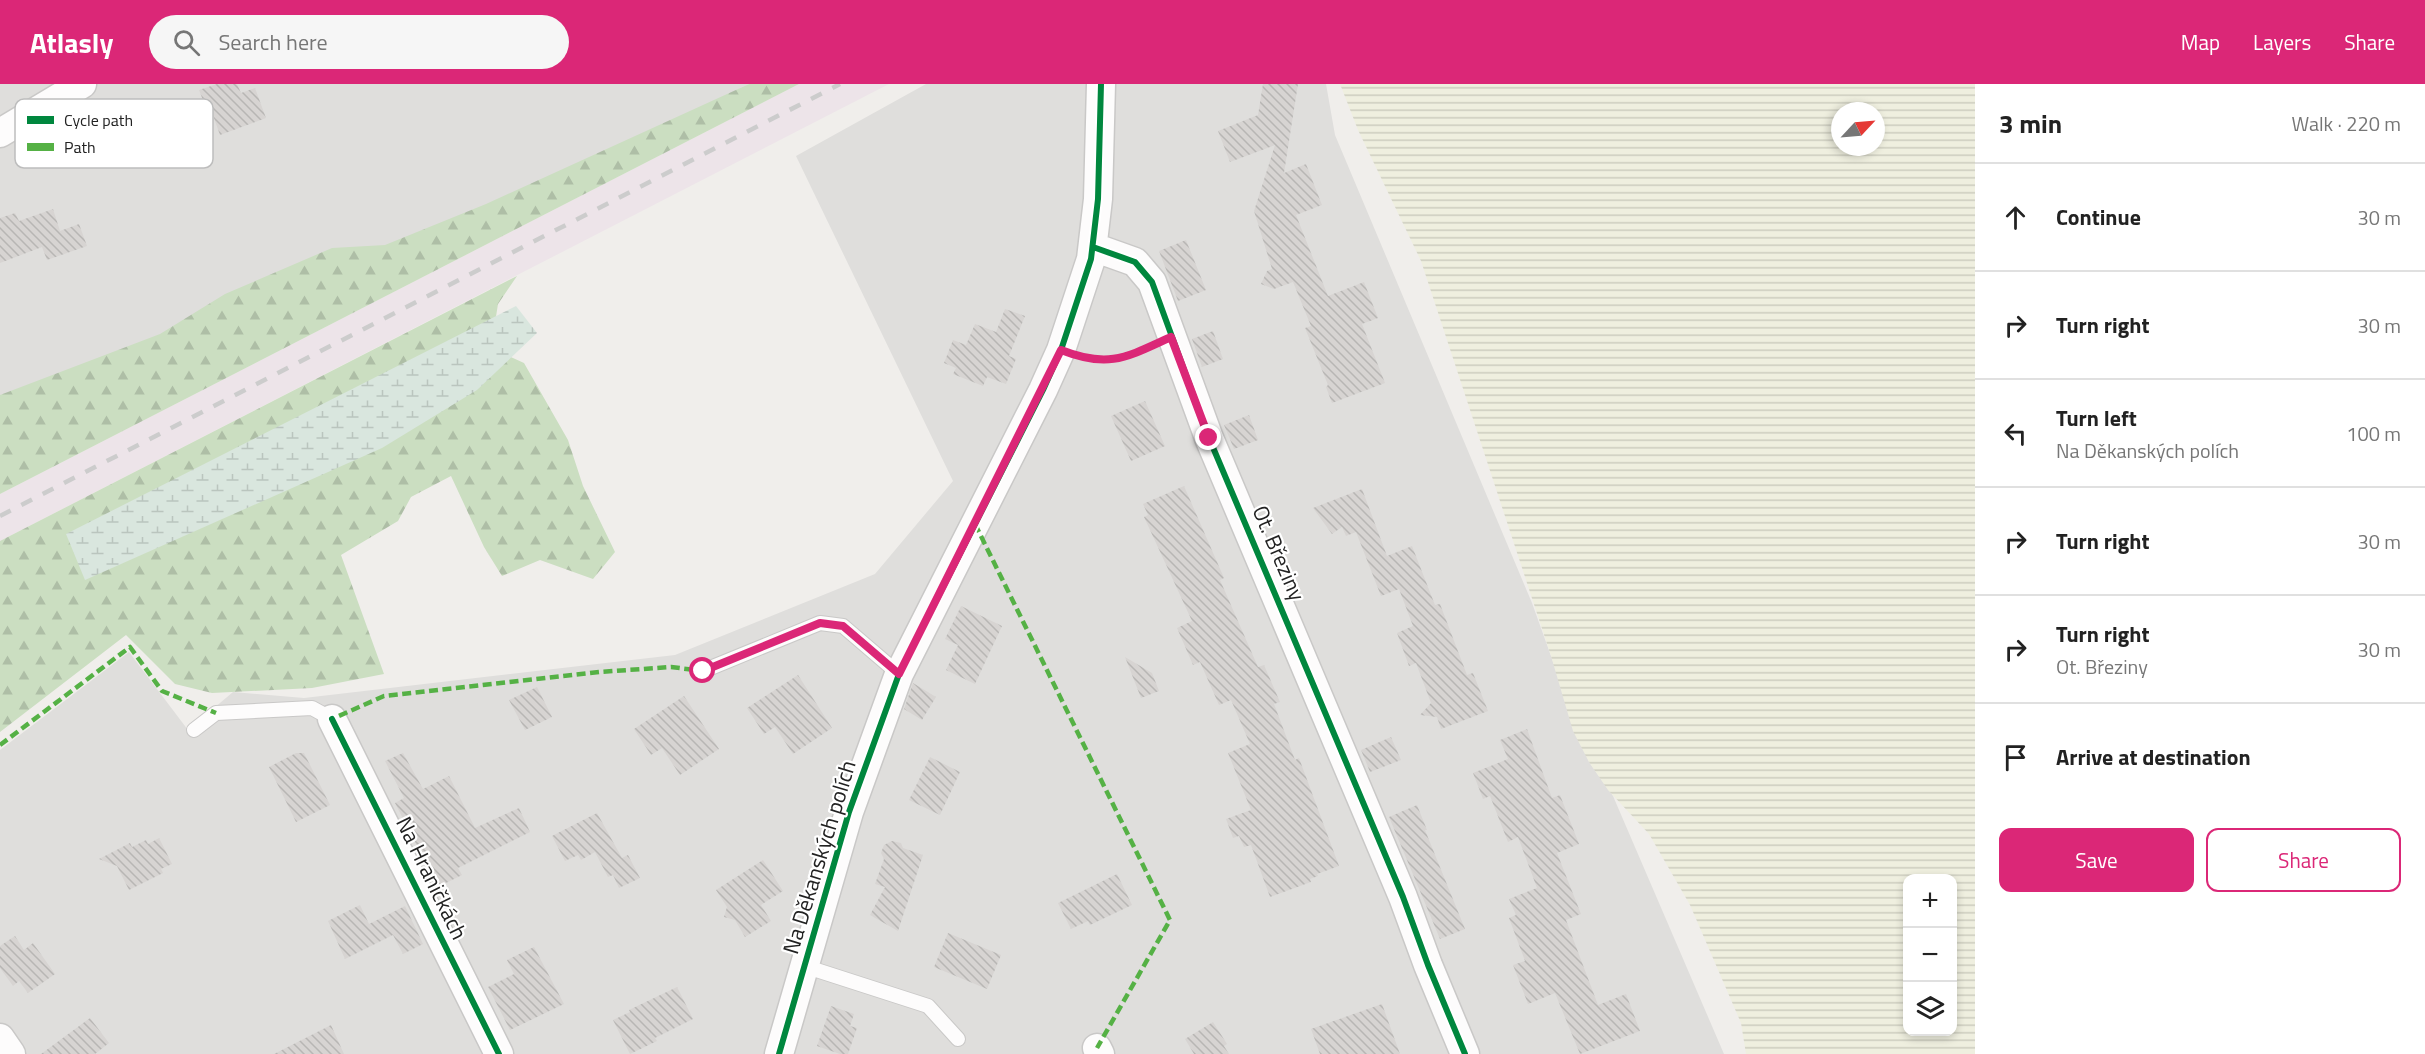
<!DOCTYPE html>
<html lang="en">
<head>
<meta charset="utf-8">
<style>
	:root { --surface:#fff; --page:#f6f6f6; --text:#222; --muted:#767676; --line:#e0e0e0; --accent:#db2777 }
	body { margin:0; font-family:"Titillium Web",sans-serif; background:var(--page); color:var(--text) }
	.controls { position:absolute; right:18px; bottom:18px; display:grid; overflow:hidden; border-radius:12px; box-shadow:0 3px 9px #0003 }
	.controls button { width:54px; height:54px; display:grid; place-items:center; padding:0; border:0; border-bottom:2px solid var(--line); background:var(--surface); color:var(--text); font:30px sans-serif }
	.compass { position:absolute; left:1831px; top:18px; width:54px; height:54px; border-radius:50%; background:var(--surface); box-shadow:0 3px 9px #0003; rotate:64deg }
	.stop { position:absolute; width:18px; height:18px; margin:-14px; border:4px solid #db2777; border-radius:50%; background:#fff }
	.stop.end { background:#db2777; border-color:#fff; box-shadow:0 2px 6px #0008 }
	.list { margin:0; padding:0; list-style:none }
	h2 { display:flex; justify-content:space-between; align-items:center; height:78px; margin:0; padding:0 24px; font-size:26px }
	h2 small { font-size:20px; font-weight:400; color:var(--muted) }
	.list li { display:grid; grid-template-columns:39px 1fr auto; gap:18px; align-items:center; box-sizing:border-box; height:108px; padding:0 24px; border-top:2px solid var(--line) }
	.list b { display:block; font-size:22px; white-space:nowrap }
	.list p { margin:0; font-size:20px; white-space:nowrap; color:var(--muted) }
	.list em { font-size:20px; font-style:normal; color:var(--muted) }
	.actions { display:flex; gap:12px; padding:18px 24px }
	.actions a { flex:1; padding:14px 0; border:2px solid var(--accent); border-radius:12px; text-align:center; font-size:21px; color:var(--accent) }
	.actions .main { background:var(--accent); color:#fff }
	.icon { flex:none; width:33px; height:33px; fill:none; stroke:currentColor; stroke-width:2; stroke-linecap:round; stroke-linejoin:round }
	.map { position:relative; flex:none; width:1975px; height:970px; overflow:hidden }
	header { display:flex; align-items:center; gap:36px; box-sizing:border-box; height:84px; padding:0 30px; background:var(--accent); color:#fff }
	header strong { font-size:28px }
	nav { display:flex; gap:33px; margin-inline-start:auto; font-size:21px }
	.search { width:420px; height:54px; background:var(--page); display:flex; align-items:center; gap:15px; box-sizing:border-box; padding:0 21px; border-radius:33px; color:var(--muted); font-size:22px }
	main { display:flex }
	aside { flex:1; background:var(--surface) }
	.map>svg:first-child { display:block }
	.residential { fill:#dfdedc }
	.railway { fill:#ede4e9 }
	.farmland { fill:url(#farmland-rules); fill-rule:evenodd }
	.forest { fill:url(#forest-firs) }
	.wetland { fill:url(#wetland-marsh) }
	.building { fill:url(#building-back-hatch) }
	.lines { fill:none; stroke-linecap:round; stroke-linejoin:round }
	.service-casing { stroke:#c9c8c7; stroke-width:16 }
	.minor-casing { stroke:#c9c8c7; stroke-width:31 }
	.path { stroke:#dccecd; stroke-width:4; stroke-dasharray:3 3; stroke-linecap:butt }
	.service { stroke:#fdfcfc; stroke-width:14 }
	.minor { stroke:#fdfcfc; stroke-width:28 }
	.rail { stroke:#ccc; stroke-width:4.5; stroke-dasharray:12 12; stroke-linecap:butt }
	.quiet { stroke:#55b145; stroke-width:4.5; stroke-dasharray:9 4.5; stroke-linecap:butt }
	.cycleway-casing { stroke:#fff; stroke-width:10 }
	.cycleway { stroke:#00873e; stroke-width:6 }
	.route { stroke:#db2777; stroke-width:8 }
	.labels { text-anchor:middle; stroke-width:4.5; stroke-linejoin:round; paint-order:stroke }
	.street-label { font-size:22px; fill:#222; stroke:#fff }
	.key { fill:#fff; stroke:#bdbdbd; stroke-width:1.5 }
	.key-label { font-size:16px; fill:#222 }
</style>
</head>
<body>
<header>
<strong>Atlasly</strong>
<div class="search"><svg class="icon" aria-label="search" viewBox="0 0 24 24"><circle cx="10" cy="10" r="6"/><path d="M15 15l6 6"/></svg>Search here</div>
<nav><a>Map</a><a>Layers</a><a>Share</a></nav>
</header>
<main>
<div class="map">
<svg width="1975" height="970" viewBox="0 0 1975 970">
	<defs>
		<pattern id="farmland-rules" width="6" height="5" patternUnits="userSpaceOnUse" patternTransform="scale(1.5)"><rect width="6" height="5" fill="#efefdf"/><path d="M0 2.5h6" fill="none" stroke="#cdcdbf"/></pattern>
		<pattern id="forest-firs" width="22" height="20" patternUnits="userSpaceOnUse" patternTransform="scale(1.5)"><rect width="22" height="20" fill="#cbdec1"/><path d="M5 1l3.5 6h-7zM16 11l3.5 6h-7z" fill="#aebea6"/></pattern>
		<pattern id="wetland-marsh" width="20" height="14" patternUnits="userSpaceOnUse" patternTransform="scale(1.5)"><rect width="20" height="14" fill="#d9e6de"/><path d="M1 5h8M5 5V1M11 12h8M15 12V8" fill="none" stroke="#bac5be"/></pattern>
		<pattern id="building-back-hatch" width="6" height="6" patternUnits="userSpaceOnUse" patternTransform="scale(1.5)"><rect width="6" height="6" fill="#d7d4d2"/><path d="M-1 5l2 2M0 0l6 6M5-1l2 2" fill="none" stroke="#b8b6b4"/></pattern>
	</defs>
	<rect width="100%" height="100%" fill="#f0eeeb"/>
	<!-- residential -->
	<path class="residential" d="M0 0H749L112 316 0 312Z
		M926 0H1326L1335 51 1532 519 1589 678 1613 712 1724 970H0V666L129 568 188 646 233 608 304 614 675 571 875 490 953 397 796 72Z"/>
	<!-- railway -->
	<path class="railway" d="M799 0H889L0 457V410Z"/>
	<!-- farmland -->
	<path class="farmland" d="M1340 0H1975V970H1746L1741 939 1690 821 1649 750 1608 706 1589 678 1573 647 1551 572 1421 177 1358 46ZM1840 27H1876V63H1840ZM1908 794H1952V948H1908Z"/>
	<!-- forest -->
	<path class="forest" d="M749 0H799L0 410V311L160 250 225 210 332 164 385 161 486 120Z
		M517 192 498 220 491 264 524 279 568 356 583 402 615 468 593 495 540 476 502 492 484 463 451 392 411 413 398 437 341 471 384 590 312 604 212 609 175 600 126 551 0 648V457Z"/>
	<!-- wetland -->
	<path class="wetland" d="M516 222 537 249 477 306 382 364 85 496 66 450Z"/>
	<!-- building -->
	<path class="building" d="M217 0H237L241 9 255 4 266 34 220 51 210 23 206 24 199 6Z
		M1263 0H1298L1284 89 1306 80 1322 121 1296 131 1328 212 1364 198 1378 234 1362 240 1385 299 1332 319 1326 303 1328 301 1305 244 1311 242 1293 198 1274 205 1261 200 1267 187 1272 185 1254 127 1275 61 1230 78 1218 47 1258 31Z
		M53 125 60 147 79 140 87 162 47 176 42 163 0 179V134L15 129 19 137Z
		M1186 156 1206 206 1178 217 1159 167Z
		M1005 225 1025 232 1009 272 1016 275 1006 300 987 293 983 302 953 290 956 284 944 279 953 256 966 261 975 240 996 248Z
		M1213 247 1223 275 1202 283 1192 255Z
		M1145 317 1165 362 1131 377 1111 332Z
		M1249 331 1258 356 1234 365 1224 341Z
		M1184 402 1224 494 1220 496 1258 583 1264 581 1280 618 1274 620 1295 676 1299 674 1339 782 1317 790 1318 792 1310 795 1311 798 1270 813 1251 761 1244 763 1239 752 1233 754 1226 735 1251 726 1228 669 1250 660 1231 616 1219 621 1200 578 1193 581 1177 544 1192 537 1144 433 1148 431 1143 420Z
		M1362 405 1387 472 1412 462 1435 521 1440 520 1467 591 1473 589 1488 627 1441 645 1437 633 1420 631 1431 619 1416 579 1409 582 1397 549 1413 542 1399 505 1381 512 1356 448 1346 452 1342 443 1332 450 1313 424Z
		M961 522 1002 542 975 600 946 586 958 561 945 555Z
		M1125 573 1152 589 1159 607 1141 614Z
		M798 591 832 644 793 670 775 643 764 650 747 624Z
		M913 599 936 613 922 636 904 625Z
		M537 603 552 633 525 646 509 616Z
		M684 612 719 665 680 691 662 664 651 671 634 645Z
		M1527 645 1552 714 1560 711 1579 760 1557 769 1581 830 1566 836 1598 921 1626 910 1640 947 1580 970 1555 909 1528 920 1513 881 1525 877 1509 834 1516 831 1509 815 1537 804 1518 753 1508 758 1490 712 1483 715 1473 689 1508 675 1500 656Z
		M1391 653 1401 676 1370 688 1361 666Z
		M296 669H304L330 721 296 738 269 683Z
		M403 669 423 705 449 692 475 744 519 724 530 748 458 784 462 791 438 803 395 719 404 714 385 677Z
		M930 673 960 688 940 731 909 716Z
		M1417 721 1427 746H1425L1465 845 1440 855 1389 733Z
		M597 729 622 774 628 771 640 794 619 804 613 791 608 793 595 768 581 776 578 771 565 777 552 752Z
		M159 754 172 780 161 785 163 789 129 806 117 782 99 775 130 759 132 763 146 756 148 760Z
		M892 757 901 759 903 764 923 771 898 847 870 831 885 803 875 800 884 775 881 769 884 761Z
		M763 776 783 807 761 821 771 837 745 853 735 836 724 833 727 823 716 806Z
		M1117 790 1132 821 1090 841 1088 837 1071 845 1058 819Z
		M360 821 369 840 405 822 423 860 403 870 393 851 345 875 328 837Z
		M948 849 1001 871 987 905 934 883Z
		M15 852 24 866 33 859 55 890 28 909 19 897 13 902 0 884V862Z
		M534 863 564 920 510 946 488 903 514 890 507 876Z
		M677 903 693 935 655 954 657 957 630 970 613 936 630 928 629 926Z
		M1382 920 1400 970H1320L1311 945Z
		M831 922 854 930 850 942 857 944 848 970H840L817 962Z
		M90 934 109 959 95 970H41Z
		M1213 938 1227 960 1224 962 1229 970H1194L1185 955Z
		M331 941 344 970H274Z"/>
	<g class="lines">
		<defs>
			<path id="service" d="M703 587 820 539 843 542 899 590
				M194 646 216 629 312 624 332 635
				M804 882 928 922 958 955"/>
			<path id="minor" d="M0 49 82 0
				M1093 163 1135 178 1152 198 1209 354 1403 813 1428 881 1465 970
				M332 635 499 970
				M0 954 11 970
				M1097 964 1100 970
				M779 970 849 728 899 590 1043 306 1061 266 1091 175 1098 115 1101 0"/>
		</defs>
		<!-- service casing -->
		<use href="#service" class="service-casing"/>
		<!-- minor casing -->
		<use href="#minor" class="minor-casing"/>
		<!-- path -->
		<path class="path" d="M1084 275C1113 278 1124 275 1149 263"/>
		<!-- service -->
		<use href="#service" class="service"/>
		<!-- minor -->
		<use href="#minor" class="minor"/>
		<!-- rail -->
		<path class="rail" d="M0 432 840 0"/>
		<!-- quiet -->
		<path class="quiet" d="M975 440 1170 836 1097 964
			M335 640 332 635 384 612 599 588 671 583 703 587
			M0 661 130 563 162 607 216 629"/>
		<defs>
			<path id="cycleway" d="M1093 163 1135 178 1152 198 1209 354 1403 813 1428 881 1465 970
				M332 635 499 970
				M779 970 849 728 899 590 1043 306 1061 266 1091 175 1098 115 1101 0"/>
		</defs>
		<!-- cycleway casing -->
		<use href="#cycleway" class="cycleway-casing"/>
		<!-- cycleway -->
		<use href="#cycleway" class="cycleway"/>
	</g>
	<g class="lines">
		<!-- route -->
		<path class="route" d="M703 587 820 539 843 542 899 590 1061 266C1109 285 1127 273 1171 253L1209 354"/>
	</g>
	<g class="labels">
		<!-- street labels -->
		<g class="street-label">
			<text transform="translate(1279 469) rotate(67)" y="8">Ot. Březiny</text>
			<text transform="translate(819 773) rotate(-73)" y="8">Na Děkanských polích</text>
			<text transform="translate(432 794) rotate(64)" y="8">Na Hraničkách</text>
		</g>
	</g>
	<!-- legend -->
	<rect x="15" y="15" width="198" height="69" rx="9" class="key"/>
	<rect x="27" y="32" width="27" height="8" fill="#00873e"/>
	<rect x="27" y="59" width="27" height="8" fill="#55b145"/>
	<g class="key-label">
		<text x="64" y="42">Cycle path</text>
		<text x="64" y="69">Path</text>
	</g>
</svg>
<div class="controls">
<button>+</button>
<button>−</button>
<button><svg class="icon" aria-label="layers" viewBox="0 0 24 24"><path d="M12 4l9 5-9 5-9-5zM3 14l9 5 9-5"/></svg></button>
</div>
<svg class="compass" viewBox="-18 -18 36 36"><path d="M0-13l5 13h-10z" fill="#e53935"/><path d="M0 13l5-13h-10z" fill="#767676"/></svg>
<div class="stop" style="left:703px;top:587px"></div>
<div class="stop end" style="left:1209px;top:354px"></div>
</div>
<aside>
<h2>3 min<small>Walk · 220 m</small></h2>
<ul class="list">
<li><svg class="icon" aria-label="ahead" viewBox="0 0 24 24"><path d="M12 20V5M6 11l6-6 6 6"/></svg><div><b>Continue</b></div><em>30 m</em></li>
<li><svg class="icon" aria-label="right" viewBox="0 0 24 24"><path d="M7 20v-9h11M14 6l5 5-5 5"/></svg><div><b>Turn right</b></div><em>30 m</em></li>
<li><svg class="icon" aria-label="left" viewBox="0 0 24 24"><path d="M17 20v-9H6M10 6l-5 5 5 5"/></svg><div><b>Turn left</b><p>Na Děkanských polích</p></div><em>100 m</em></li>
<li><svg class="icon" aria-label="right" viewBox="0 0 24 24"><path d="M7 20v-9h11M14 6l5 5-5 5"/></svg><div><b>Turn right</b></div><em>30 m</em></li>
<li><svg class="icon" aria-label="right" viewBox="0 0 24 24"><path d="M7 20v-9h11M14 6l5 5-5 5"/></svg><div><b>Turn right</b><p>Ot. Březiny</p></div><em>30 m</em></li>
<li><svg class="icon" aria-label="arrive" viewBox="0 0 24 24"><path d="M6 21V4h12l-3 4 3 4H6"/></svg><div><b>Arrive at destination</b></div></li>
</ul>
<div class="actions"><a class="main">Save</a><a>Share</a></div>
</aside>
</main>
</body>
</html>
